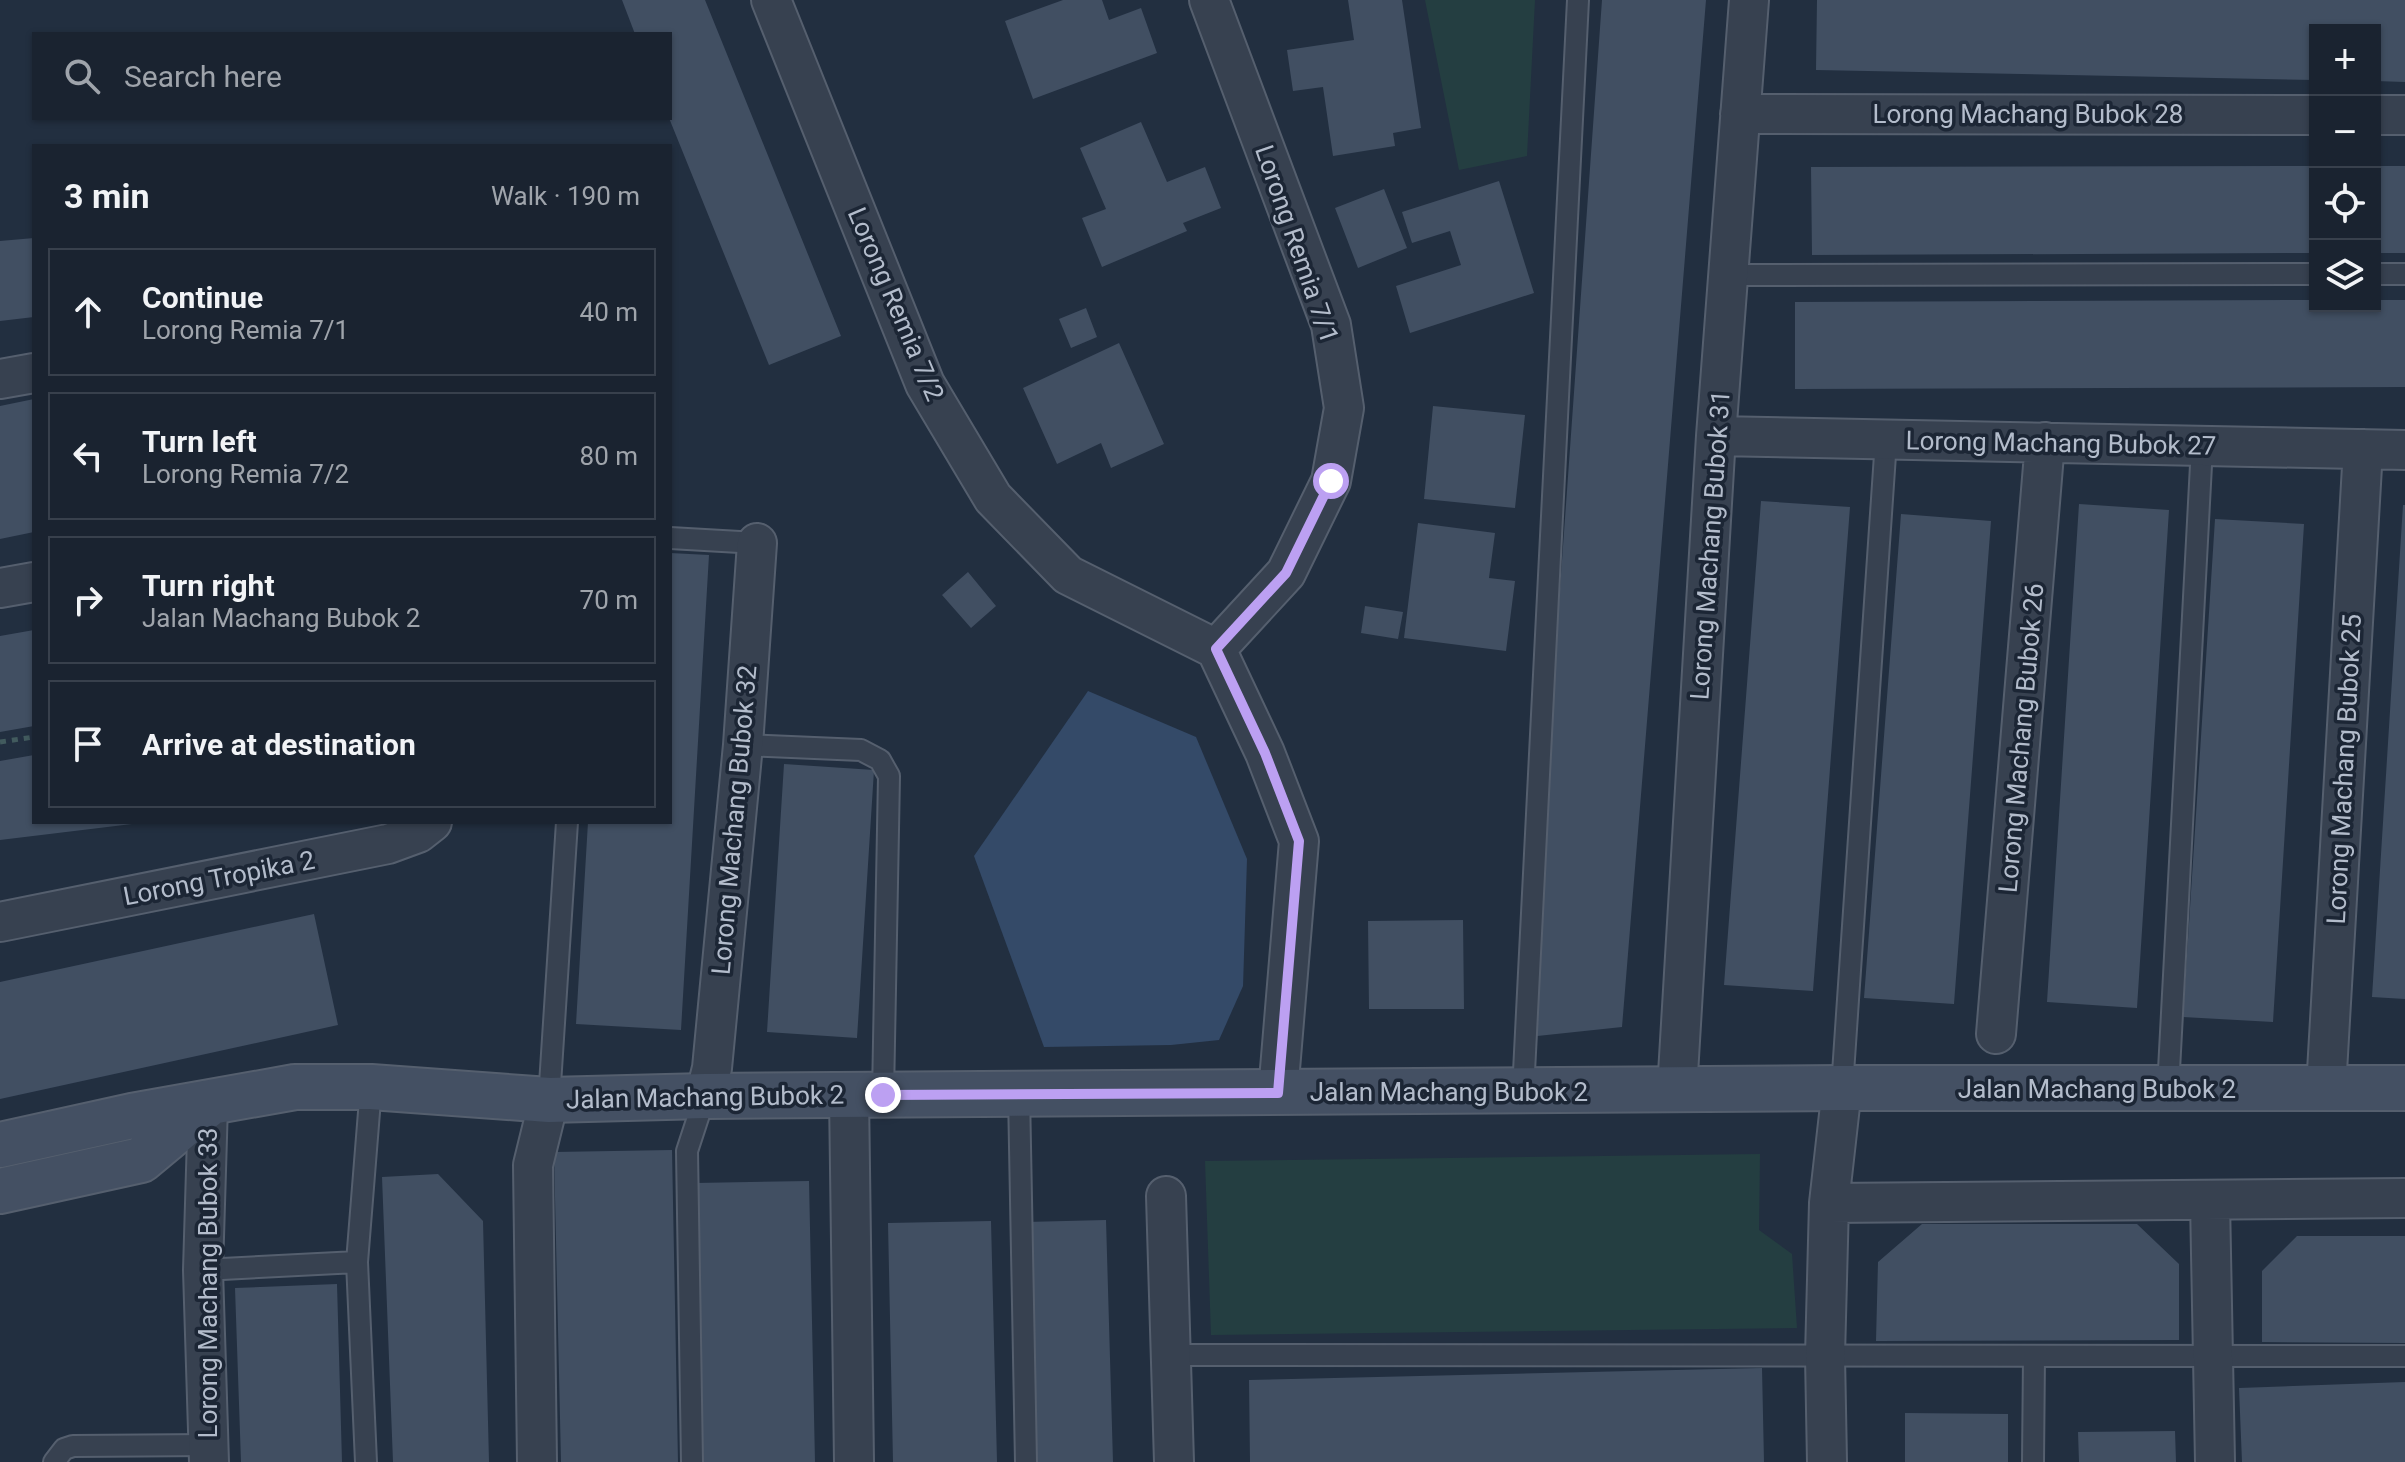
<!DOCTYPE html>
<html lang="en">
<head>
<meta charset="utf-8">
<style>
	:root { --surface:#1a2330; --page:#232b38; --text:#f1f3f6; --muted:#9fa4ab; --line:#38404c }
	body { margin:0; font-family:Roboto,sans-serif; background:var(--page); color:var(--text) }
	.controls { position:absolute; right:24px; top:24px; display:grid; overflow:hidden; border-radius:0px; box-shadow:0 2px 6px #0004 }
	.controls button { width:72px; height:72px; display:grid; place-items:center; padding:0; border:0; border-bottom:2px solid var(--line); background:var(--surface); color:var(--text); font:40px sans-serif }
	.stop { position:absolute; width:24px; height:24px; margin:-18px; border:6px solid #bca0f2; border-radius:50%; background:#fff }
	.stop.end { background:#bca0f2; border-color:#fff; box-shadow:0 2px 8px #0008 }
	.list { margin:0; padding:0; list-style:none }
	h2 { display:flex; justify-content:space-between; align-items:center; height:104px; margin:0; padding:0 32px; font-size:34px }
	h2 small { font-size:26px; font-weight:400; color:var(--muted) }
	.list li { display:grid; grid-template-columns:52px 1fr auto; gap:24px; align-items:center; box-sizing:border-box; height:128px; margin:0 16px 16px; padding:0 16px; border:2px solid var(--line); border-radius:0px }
	.list b { display:block; font-size:30px; white-space:nowrap }
	.list p { margin:0; font-size:26px; white-space:nowrap; color:var(--muted) }
	.list em { font-size:26px; font-style:normal; color:var(--muted) }
	.icon { flex:none; width:44px; height:44px; fill:none; stroke:currentColor; stroke-width:2; stroke-linecap:round; stroke-linejoin:round }
	.map { position:relative; flex:none; width:2405px; height:1462px; overflow:hidden }
	.search { position:absolute; background:var(--surface); box-shadow:0 2px 6px #0004; left:32px; top:32px; width:640px; height:88px; display:flex; align-items:center; gap:20px; box-sizing:border-box; padding:0 28px; border-radius:0px; color:var(--muted); font-size:30px }
	.panel { position:absolute; background:var(--surface); box-shadow:0 2px 6px #0004; left:32px; top:144px; width:640px; height:680px; border-radius:0px }
	.map>svg:first-child { display:block }
	.green { fill:#243e41 }
	.water { fill:#344a68 }
	.building { fill:#414f62 }
	.lines { fill:none; stroke-linecap:round; stroke-linejoin:round }
	.lane-casing { stroke:#555f6e; stroke-width:24 }
	.street-casing { stroke:#555f6e; stroke-width:42 }
	.secondary-casing { stroke:#555f6e; stroke-width:48 }
	.path { stroke:#425b5e; stroke-width:5; stroke-dasharray:6 6; stroke-linecap:butt }
	.lane { stroke:#374150; stroke-width:20 }
	.street { stroke:#374150; stroke-width:38 }
	.secondary { stroke:#445063; stroke-width:44 }
	.route { stroke:#bca0f2; stroke-width:10 }
	.labels { text-anchor:middle; stroke-width:7; stroke-linejoin:round; paint-order:stroke }
	.street-label { font-size:26px; fill:#b3bccb; stroke:#1c2635 }
</style>
</head>
<body>
<div class="map">
<svg width="2405" height="1462" viewBox="0 0 2405 1462">
	<rect width="100%" height="100%" fill="#222f40"/>
	<!-- green -->
	<path class="green" d="M1425 0H1535L1527 156 1459 170Z
		M1760 1154 1759 1230 1792 1254 1797 1328 1211 1335 1205 1161Z"/>
	<!-- water -->
	<path class="water" d="M1088 691 1196 737 1247 859 1243 986 1219 1040 1171 1045 1044 1047 974 856Z"/>
	<!-- building -->
	<path class="building" d="M622 0H705L841 336 769 365 669 118 670 34H635Z
		M1063 0H1102L1109 20 1141 8 1157 53 1033 99 1005 21Z
		M1348 0H1402L1421 128 1393 133 1395 146 1333 156 1323 87 1293 91 1287 50 1354 40Z
		M1602 0H1706L1622 1027 1528 1037Z
		M1817 0H2405V82L2375 81V30H2315V80L1816 70Z
		M1141 122 1167 182 1205 167 1221 208 1183 223 1187 231 1102 267 1082 218 1106 209 1080 148Z
		M2315 166V253L1812 255 1811 167Z
		M2375 166H2405V253H2375Z
		M1499 181 1534 293 1410 333 1396 286 1461 265 1450 231 1412 243 1402 212Z
		M1384 189 1407 248 1358 268 1335 208Z
		M34 238V317L0 321V241Z
		M2315 300V306H2375V300H2405V387L1795 389V302Z
		M1086 308 1097 337 1071 348 1059 319Z
		M1119 343 1164 444 1111 468 1101 443 1057 464 1023 388Z
		M34 399V532L0 539V406Z
		M1433 406 1525 415 1515 508 1424 499Z
		M1761 501 1850 507 1813 991 1724 985Z
		M2079 504 2169 510 2137 1008 2047 1002Z
		M2403 505H2405V999L2372 997Z
		M1901 514 1991 521 1954 1004 1864 998Z
		M2215 519 2304 524 2273 1022 2183 1017Z
		M1418 523 1495 533 1489 578 1515 581 1506 651 1404 638Z
		M670 553 709 555 681 1030 576 1024 588 822H670Z
		M968 572 996 606 971 628 942 595Z
		M1365 606 1403 612 1398 639 1361 633Z
		M34 630V726L0 732V636Z
		M34 755V822L132 824 0 840V761Z
		M784 764 874 770 857 1038 767 1032Z
		M314 914 338 1025 0 1099V982Z
		M1463 920 1464 1009H1369L1368 921Z
		M672 1150 678 1462H561L554 1152Z
		M438 1174 483 1221 489 1462H393L382 1177Z
		M809 1181 815 1462H701L695 1183Z
		M1106 1220 1113 1462H1031L1025 1222Z
		M991 1221 997 1462H893L888 1223Z
		M1922 1224H2137L2179 1264V1340L1876 1341 1878 1262Z
		M2297 1236H2405V1343L2262 1342V1271Z
		M337 1284 342 1462H241L235 1288Z
		M1762 1368 1764 1462H1250L1249 1380Z
		M2405 1382V1462H2242L2239 1388Z
		M1905 1413 2008 1414V1462H1905Z
		M2175 1431 2176 1462H2079L2078 1432Z"/>
	<g class="lines">
		<defs>
			<path id="lane" d="M2375 274H2405
				M1728 275 2315 274
				M670 538 757 543
				M743 745 861 750 880 760 889 776 883 1095
				M1842 1088 1886 440
				M2168 1089 2202 446
				M1523 1092 1578 0
				M1019 1094 1026 1462
				M549 1100 567 822
				M203 1270 357 1262
				M1171 1355 2405 1356
				M54 1462 64 1449 73 1446 209 1445
				M366 1462 357 1262 371 1087
				M692 1462 687 1151 705 1096
				M2033 1462 2034 1356"/>
			<path id="street" d="M771 0 925 384 993 498 1068 575 1216 649 1265 753 1299 841 1278 1093
				M1209 0 1331 325 1344 408 1331 481 1286 573 1216 649
				M1740 114 2315 115
				M2375 115H2405
				M0 379 34 373
				M1716 436 2405 450
				M0 588 34 582
				M0 922 388 844 418 833 432 822
				M1996 1034 2045 442
				M2326 1089 2363 449
				M1677 1091 1716 436 1749 0
				M849 1095 854 1462
				M705 1096 712 1068 743 745 757 543
				M208 1104 203 1270 209 1462
				M1166 1196 1174 1462
				M2210 1201 2215 1462
				M1829 1203 2405 1198
				M537 1462 533 1165 549 1100
				M1827 1462 1825 1356 1829 1203 1842 1088"/>
			<path id="secondary" d="M0 1145 132 1116 295 1087H371L549 1100 705 1096 1842 1088H2405
				M0 1191 141 1160 206 1106"/>
		</defs>
		<!-- lane casing -->
		<use href="#lane" class="lane-casing"/>
		<!-- street casing -->
		<use href="#street" class="street-casing"/>
		<!-- secondary casing -->
		<use href="#secondary" class="secondary-casing"/>
		<!-- path -->
		<path class="path" d="M0 742 34 737"/>
		<!-- lane -->
		<use href="#lane" class="lane"/>
		<!-- street -->
		<use href="#street" class="street"/>
		<!-- secondary -->
		<use href="#secondary" class="secondary"/>
	</g>
	<g class="lines">
		<!-- route -->
		<path class="route" d="M883 1095 1278 1093 1299 841 1265 753 1216 649 1286 573 1331 481"/>
	</g>
	<g class="labels">
		<!-- street labels -->
		<g class="street-label">
			<text x="2028" y="123">Lorong Machang Bubok 28</text>
			<text transform="translate(1297 244) rotate(71)" y="9">Lorong Remia 7/1</text>
			<text transform="translate(896 304) rotate(67)" y="9">Lorong Remia 7/2</text>
			<text transform="translate(2061 443) rotate(1)" y="9">Lorong Machang Bubok 27</text>
			<text transform="translate(1710 545) rotate(-86)" y="9">Lorong Machang Bubok 31</text>
			<text transform="translate(2021 738) rotate(-85)" y="9">Lorong Machang Bubok 26</text>
			<text transform="translate(2344 769) rotate(-87)" y="9">Lorong Machang Bubok 25</text>
			<text transform="translate(734 820) rotate(-85)" y="9">Lorong Machang Bubok 32</text>
			<text transform="translate(219 878) rotate(-11)" y="9">Lorong Tropika 2</text>
			<text x="2097" y="1098">Jalan Machang Bubok 2</text>
			<text x="1449" y="1101">Jalan Machang Bubok 2</text>
			<text transform="translate(705 1097) rotate(-1)" y="9">Jalan Machang Bubok 2</text>
			<text transform="translate(208 1283) rotate(-90)" y="9">Lorong Machang Bubok 33</text>
		</g>
	</g>
</svg>
<div class="controls">
<button>+</button>
<button>−</button>
<button><svg class="icon" aria-label="locate" viewBox="0 0 24 24"><circle cx="12" cy="12" r="6"/><path d="M12 2v4M12 18v4M2 12h4M18 12h4"/></svg></button>
<button><svg class="icon" aria-label="layers" viewBox="0 0 24 24"><path d="M12 4l9 5-9 5-9-5zM3 14l9 5 9-5"/></svg></button>
</div>
<div class="stop" style="left:1331px;top:481px"></div>
<div class="stop end" style="left:883px;top:1095px"></div>
<div class="search"><svg class="icon" aria-label="search" viewBox="0 0 24 24"><circle cx="10" cy="10" r="6"/><path d="M15 15l6 6"/></svg>Search here</div>
<section class="panel">
<h2>3 min<small>Walk · 190 m</small></h2>
<ul class="list">
<li><svg class="icon" aria-label="ahead" viewBox="0 0 24 24"><path d="M12 20V5M6 11l6-6 6 6"/></svg><div><b>Continue</b><p>Lorong Remia 7/1</p></div><em>40 m</em></li>
<li><svg class="icon" aria-label="left" viewBox="0 0 24 24"><path d="M17 20v-9H6M10 6l-5 5 5 5"/></svg><div><b>Turn left</b><p>Lorong Remia 7/2</p></div><em>80 m</em></li>
<li><svg class="icon" aria-label="right" viewBox="0 0 24 24"><path d="M7 20v-9h11M14 6l5 5-5 5"/></svg><div><b>Turn right</b><p>Jalan Machang Bubok 2</p></div><em>70 m</em></li>
<li><svg class="icon" aria-label="arrive" viewBox="0 0 24 24"><path d="M6 21V4h12l-3 4 3 4H6"/></svg><div><b>Arrive at destination</b></div></li>
</ul>
</section>
</div>
</body>
</html>
